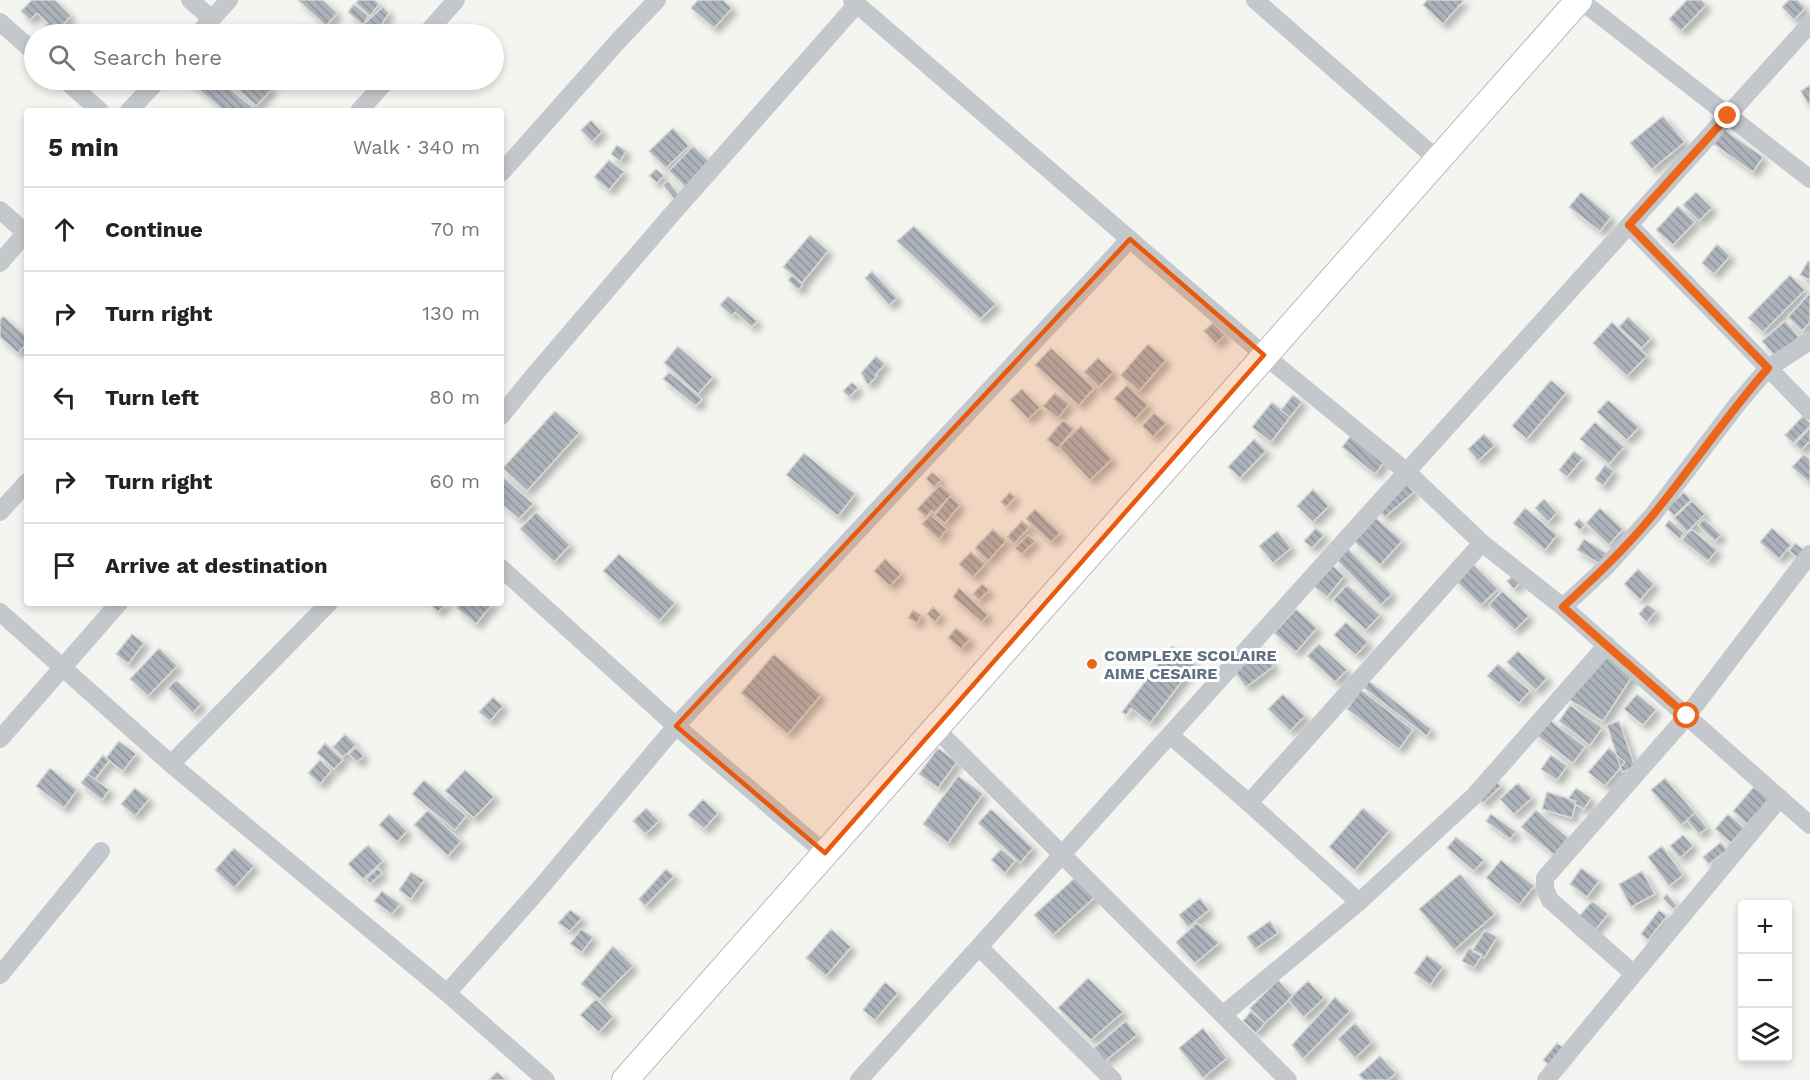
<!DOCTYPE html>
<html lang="en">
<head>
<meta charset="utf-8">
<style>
	:root { --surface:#fff; --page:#f6f6f6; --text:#222; --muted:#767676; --line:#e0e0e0 }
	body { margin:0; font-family:"Work Sans",sans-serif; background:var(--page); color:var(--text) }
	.controls { position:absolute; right:18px; bottom:18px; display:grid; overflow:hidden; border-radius:6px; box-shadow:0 3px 9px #0003 }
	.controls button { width:54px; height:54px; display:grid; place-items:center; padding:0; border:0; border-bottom:2px solid var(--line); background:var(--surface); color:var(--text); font:30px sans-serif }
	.stop { position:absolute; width:18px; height:18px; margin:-14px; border:4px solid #eb661b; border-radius:50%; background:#fff }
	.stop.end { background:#eb661b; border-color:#fff; box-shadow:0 2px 6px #0008 }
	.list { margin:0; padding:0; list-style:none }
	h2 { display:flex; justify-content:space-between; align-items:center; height:78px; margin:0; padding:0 24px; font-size:26px }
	h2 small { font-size:20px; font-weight:400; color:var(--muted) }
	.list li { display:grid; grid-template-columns:39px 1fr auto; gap:18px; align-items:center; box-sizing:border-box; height:84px; padding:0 24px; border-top:2px solid var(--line) }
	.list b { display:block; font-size:22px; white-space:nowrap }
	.list em { font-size:20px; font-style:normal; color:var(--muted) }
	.icon { flex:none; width:33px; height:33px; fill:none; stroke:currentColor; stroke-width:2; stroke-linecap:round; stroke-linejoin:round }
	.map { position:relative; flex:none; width:1810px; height:1080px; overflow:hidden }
	.search { position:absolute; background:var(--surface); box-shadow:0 3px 9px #0003; left:24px; top:24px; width:480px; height:66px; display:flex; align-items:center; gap:15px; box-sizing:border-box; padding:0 21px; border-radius:33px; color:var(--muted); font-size:22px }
	.panel { position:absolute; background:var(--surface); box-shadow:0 3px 9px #0003; left:24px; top:108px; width:480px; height:498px; border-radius:6px }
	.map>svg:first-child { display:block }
	.building { fill:url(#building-back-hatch); stroke:#d6d6d4; stroke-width:1.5; filter:url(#shadow) }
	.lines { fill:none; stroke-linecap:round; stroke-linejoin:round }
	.secondary-casing { stroke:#b6babf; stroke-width:28 }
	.street { stroke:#c4c7cb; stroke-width:18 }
	.secondary { stroke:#fff; stroke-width:26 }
	.route { stroke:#eb661b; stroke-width:8 }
	.marked { fill:#e8590c; fill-opacity:0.2; stroke:#e8590c; stroke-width:4.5; stroke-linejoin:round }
	.poi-dot { fill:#eb661b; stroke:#fff; stroke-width:2 }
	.labels { text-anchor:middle; stroke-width:6; stroke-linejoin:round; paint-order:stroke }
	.poi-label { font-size:16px; font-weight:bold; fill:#627083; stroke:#fff; text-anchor:start }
</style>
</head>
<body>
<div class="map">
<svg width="1810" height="1080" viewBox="0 0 1810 1080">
	<defs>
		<pattern id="building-back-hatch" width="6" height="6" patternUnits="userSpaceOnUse" patternTransform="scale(1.5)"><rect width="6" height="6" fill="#acb2b9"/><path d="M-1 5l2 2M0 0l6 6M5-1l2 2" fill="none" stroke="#8f959c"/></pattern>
		<filter id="shadow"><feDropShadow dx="5" dy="5" stdDeviation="3" flood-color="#0004"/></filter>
	</defs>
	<rect width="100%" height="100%" fill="#f4f5f1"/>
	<!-- building -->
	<path class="building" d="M32 0H55L71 16 54 34H45L40 30 48 23 37 13 30 20 21 11Z
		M298 0H323L337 13 326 26Z
		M358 0H374L379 4 370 16 356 3Z
		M698 0H723L732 8 714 28 691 8Z
		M1427 0H1464L1443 24 1423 5Z
		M1687 0H1701L1706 5 1681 31 1669 19Z
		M1789 0H1797L1805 8 1794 20 1782 7Z
		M354 4 368 16 363 25 348 12Z
		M383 7 389 13 381 25 373 32 363 25Z
		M192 80H219L252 107 249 111H224L190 82Z
		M227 80H262L272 89 256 106Z
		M1810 85V103L1808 104 1801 91Z
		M1663 116 1685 142 1652 169 1630 143Z
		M591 120 602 132 592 142 581 130Z
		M673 128 689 146 666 168 649 151Z
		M1724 130 1763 157 1753 172 1714 144Z
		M617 145 626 151 620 161 611 154Z
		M693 146 712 164 688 189 669 171Z
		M609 160 624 172 609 190 594 177Z
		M656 169 664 176 657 183 649 176Z
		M668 181 681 197 676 201 663 185Z
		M1581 192 1611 217 1600 231 1569 207Z
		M1696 192 1712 208 1699 221 1683 205Z
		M1678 206 1695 222 1673 245 1656 230Z
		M914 226 996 304 980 319 897 241Z
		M810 235 828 251 802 283 783 267Z
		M1717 244 1730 256 1714 274 1702 263Z
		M1808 261 1810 262V280L1800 275Z
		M872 271 897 298 889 305 865 278Z
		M793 275 803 285 798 290 788 280Z
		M1790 275 1805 290 1763 332 1748 318Z
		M1810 293V322L1802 331 1788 317Z
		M728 296 757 321 752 327 735 312 732 316 720 305Z
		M3 316 27 337V343L18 353 0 337V320Z
		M1628 317 1651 338 1642 348 1619 327Z
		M1785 321 1799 337 1776 357 1762 341Z
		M1612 322 1647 356 1627 376 1593 343Z
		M1213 323 1225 335 1216 344 1204 331Z
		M1148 344 1166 360 1139 391 1121 375Z
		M678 346 713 377 698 394 664 363Z
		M1051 348 1094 388 1079 405 1035 365Z
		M876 356 885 364 875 375 877 376 868 385 861 373Z
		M1098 358 1113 372 1099 387 1084 372Z
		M669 372 702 399 696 406 663 379Z
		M1551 380 1566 393 1527 439 1512 426Z
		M852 382 858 388 849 397 843 391Z
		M1127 385 1148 405 1135 419 1114 399Z
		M1022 389 1040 408 1028 419 1010 400Z
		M1055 393 1069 404 1058 418 1043 406Z
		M1293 395 1302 402 1290 417 1281 410Z
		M1608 400 1639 427 1627 440 1597 412Z
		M1272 402 1290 417 1271 442 1252 427Z
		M555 411 579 433 527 491 503 468Z
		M1154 413 1166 423 1153 437 1142 426Z
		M1803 416 1810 423V426L1793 443 1785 435Z
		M1063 420 1074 429 1058 448 1047 440Z
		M1595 422 1624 447 1609 464 1580 439Z
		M1081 426 1112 459 1090 480 1059 447Z
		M1810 428V441L1801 450 1795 444Z
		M1352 434 1385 461 1375 474 1342 447Z
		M1484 434 1495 445 1478 461 1468 449Z
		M1254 439 1266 451 1240 478 1228 467Z
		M1574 451 1583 458 1567 477 1559 470Z
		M804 453 855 494 838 516 786 475Z
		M1804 454 1810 460V483L1792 467Z
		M1605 465 1614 471 1603 486 1595 479Z
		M932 472 941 480 934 487 926 479Z
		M502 476 533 504 519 519 501 503Z
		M1404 480 1414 492 1385 517 1375 506Z
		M940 485 951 495 934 513 932 510 926 517 917 509Z
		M1313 489 1329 506 1313 522 1297 506Z
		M1010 492 1015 497 1006 507 1001 502Z
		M1684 492 1691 500 1674 516 1667 508Z
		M950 496 960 505 945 523 935 515Z
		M1544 499 1557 513 1548 522 1535 508Z
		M1692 501 1705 514 1687 532 1674 518Z
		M1525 508 1557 535 1545 550 1513 523Z
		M1600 508 1623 529 1609 545 1586 523Z
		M1035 509 1060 533 1051 542 1026 519Z
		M536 512 570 545 554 562 520 529Z
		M930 515 947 529 939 539 922 524Z
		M1376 518 1402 541 1380 565 1354 541Z
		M1579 519 1585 525 1580 530 1574 524Z
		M1704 519 1721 535 1715 541 1698 525Z
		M1669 520 1684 533 1680 539 1665 526Z
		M1022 521 1029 527 1014 544 1007 537Z
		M1316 528 1324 535 1312 548 1304 541Z
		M1772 528 1791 545 1779 559 1760 542Z
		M993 529 1006 541 988 561 975 548Z
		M1691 529 1717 550 1708 561 1682 540Z
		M1277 531 1291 548 1273 563 1259 546Z
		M1028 535 1035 541 1022 554 1015 548Z
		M1584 539 1606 553 1600 564 1577 550Z
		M1795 543 1804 550 1798 558 1789 551Z
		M1347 548 1392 594 1381 605 1336 559Z
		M971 552 985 564 973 577 959 564Z
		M619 554 675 603 659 621 603 571Z
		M885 559 901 574 890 586 874 571Z
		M1472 563 1498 589 1481 605 1455 580Z
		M1331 564 1344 576 1327 597 1313 585Z
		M1638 569 1654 584 1640 600 1624 584Z
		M1514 575 1521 582 1514 589 1507 581Z
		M982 584 989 590 979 600 973 594Z
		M1347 585 1380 615 1366 630 1333 600Z
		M959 588 988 615 982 622 953 597Z
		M1502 591 1529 616 1515 630 1489 605Z
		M429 603H447L438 612Z
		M461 603H493L476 624 457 608Z
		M1647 604 1656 611 1647 622 1639 614Z
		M933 607 941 615 935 622 927 614Z
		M1296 609 1317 628 1296 652 1274 633Z
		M913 610 921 615 917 623 908 618Z
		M1346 622 1368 642 1356 655 1334 635Z
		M956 628 970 639 961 649 948 638Z
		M132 634 144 643 128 664 116 654Z
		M1258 644 1274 666 1246 687 1230 665Z
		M1319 644 1347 670 1335 682 1307 656Z
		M1172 646 1195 664 1150 723 1131 708 1126 715 1122 712Z
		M1600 646 1637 669 1603 721 1567 698Z
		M159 648 177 666 148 696 130 679Z
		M1518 651 1547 678 1536 690 1507 662Z
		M774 654 821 695 788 734 741 693Z
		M1498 664 1530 691 1519 703 1487 676Z
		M176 680 201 704 193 713 168 688Z
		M1369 681 1431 729 1427 736 1364 688Z
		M1361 690 1413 730 1399 749 1347 709Z
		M1283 694 1305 716 1290 731 1268 709Z
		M1637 694 1656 710 1643 725 1624 709Z
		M493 697 503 706 490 721 479 712Z
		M1570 705 1602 728 1590 745 1559 721Z
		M1547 718 1585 747 1573 763 1535 734Z
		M1619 721 1635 767 1622 772 1607 725Z
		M345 734 356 745 343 757 333 747Z
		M119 741 136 754 123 771 106 758Z
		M325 743 343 760 334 769 317 753Z
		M356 747 364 756 357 762 349 754Z
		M938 748 957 762 938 788 919 774Z
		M1609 748 1625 762 1605 786 1588 772Z
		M103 755 109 761 95 779 88 774Z
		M1551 755 1567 766 1557 780 1541 769Z
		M320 760 331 771 320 784 308 773Z
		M50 768 77 790 64 808 36 786Z
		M465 770 494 797 474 818 445 791Z
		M88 774 109 790 102 800 81 783Z
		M958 776 983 794 948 843 923 824Z
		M1494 778 1501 786 1483 803 1475 794Z
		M1665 778 1695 813 1681 825 1651 790Z
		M424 780 466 816 455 830 412 794Z
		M1759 781 1774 794 1747 824 1733 811Z
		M1518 783 1532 798 1514 814 1500 799Z
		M135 788 149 799 135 816 121 804Z
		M1576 788 1591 798 1584 809 1568 799Z
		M1547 792 1576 801 1572 818 1542 809Z
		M703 799 718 813 704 829 688 815Z
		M646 808 659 821 645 834 633 821Z
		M1363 808 1389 831 1355 870 1329 847Z
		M991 809 1033 848 1020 863 978 823Z
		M428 810 461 841 448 856 414 825Z
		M1536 810 1568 838 1554 855 1521 827Z
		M1695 813 1707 828 1699 834 1687 820Z
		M389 814 407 831 397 842 379 825Z
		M1491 814 1516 832 1510 839 1486 821Z
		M1728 814 1744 828 1731 843 1715 829Z
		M1683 835 1693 846 1680 858 1670 846Z
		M1456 837 1484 860 1474 871 1447 848Z
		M1721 842 1727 850 1709 864 1703 857Z
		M368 845 383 861 363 879 348 864Z
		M1662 846 1683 875 1669 886 1648 857Z
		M234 848 254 866 234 888 215 870Z
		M1001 849 1015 861 1005 873 991 860Z
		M1501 860 1534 886 1519 905 1486 878Z
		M378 868 382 873 370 884 366 879Z
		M1581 868 1599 881 1587 897 1570 884Z
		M666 869 674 876 645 906 639 899Z
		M1642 871 1655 894 1631 907 1619 884Z
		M411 872 424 880 411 899 399 890Z
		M1460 874 1495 914 1454 950 1419 909Z
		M1078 875 1096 896 1053 935 1034 915Z
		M382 891 400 904 392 914 374 901Z
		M1667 894 1677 906 1673 909 1663 898Z
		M1200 898 1209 910 1188 927 1179 915Z
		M1592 901 1608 914 1588 939 1572 925Z
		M570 910 582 918 570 931 558 923Z
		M1659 910 1667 916 1648 940 1641 934Z
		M1270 921 1278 933 1255 949 1247 937Z
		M1197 923 1219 943 1195 963 1176 942Z
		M581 929 593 937 582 952 570 944Z
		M831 929 851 947 826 976 806 958Z
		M1485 930 1497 937 1484 958 1472 951Z
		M613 946 633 966 600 999 581 984Z
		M1469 948 1482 955 1474 968 1462 961Z
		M1427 955 1443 967 1430 985 1414 973Z
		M1088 978 1123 1012 1091 1040 1058 1008Z
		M1278 980 1293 996 1265 1023 1250 1008Z
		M1308 981 1324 998 1304 1017 1288 1000Z
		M885 982 898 993 875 1020 863 1010Z
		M1335 997 1350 1011 1303 1059 1292 1045Z
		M596 999 613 1017 599 1032 580 1015Z
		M1251 1011 1265 1023 1256 1033 1243 1021Z
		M1126 1021 1137 1035 1105 1061 1094 1048Z
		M1355 1023 1372 1042 1355 1058 1338 1039Z
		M1203 1028 1227 1058 1203 1078 1179 1048Z
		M1557 1043 1567 1051 1554 1068 1543 1060Z
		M1380 1056 1396 1073 1388 1080H1364L1359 1075Z
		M497 1072 506 1080H489Z"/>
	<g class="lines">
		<defs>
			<path id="secondary" d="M625 1080 1579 0"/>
		</defs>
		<!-- secondary casing -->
		<use href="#secondary" class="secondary-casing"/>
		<!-- street -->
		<path class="street" d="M190 0 212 19
			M852 0 1264 355 1407 472 1482 543 1563 607 1810 825
			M1255 0 1438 160
			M1580 0 1810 179
			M0 22 34 52
			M198 34 229 0
			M426 34 456 0
			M65 80 100 111
			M129 111 158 80
			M359 111 387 80
			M501 173 619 40 657 0
			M0 210 26 233
			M1629 225 1810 411
			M0 263 27 231
			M501 416 535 374 672 214 857 4
			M0 512 27 482
			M501 568 676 726 825 853
			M1563 607 1605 568 1652 516 1739 402 1768 368 1810 341
			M0 612 171 764 447 993 546 1080
			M935 728 1288 1080
			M1170 735 1249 803 1359 902
			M0 739 119 603
			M171 764 329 603
			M1249 803 1482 543
			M979 947 1113 1080
			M1634 974 1550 900 1545 889V878L1687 716 1810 554
			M0 975 101 851
			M447 993 536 893 676 726 1130 239
			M1224 1014 1359 902 1474 796 1607 645
			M859 1080 1810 24
			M1546 1080 1780 798"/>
		<!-- secondary -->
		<use href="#secondary" class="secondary"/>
	</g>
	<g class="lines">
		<!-- route -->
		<path class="route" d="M1687 716 1563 607C1594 578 1625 549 1652 516 1692 467 1727 415 1768 368L1629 225 1728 116"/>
	</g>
	<!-- marked area -->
	<path class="marked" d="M1130 239 1264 355 825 853 676 726Z"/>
	<!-- markers -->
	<circle class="poi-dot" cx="1092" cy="664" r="6"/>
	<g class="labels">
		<!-- poi labels -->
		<g class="poi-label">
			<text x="1104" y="661">COMPLEXE SCOLAIRE<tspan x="1104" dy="18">AIME CESAIRE</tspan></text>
		</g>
	</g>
</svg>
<div class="controls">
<button>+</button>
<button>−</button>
<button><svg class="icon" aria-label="layers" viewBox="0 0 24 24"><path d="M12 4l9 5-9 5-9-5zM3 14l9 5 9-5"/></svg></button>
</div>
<div class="stop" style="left:1687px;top:716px"></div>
<div class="stop end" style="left:1728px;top:116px"></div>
<div class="search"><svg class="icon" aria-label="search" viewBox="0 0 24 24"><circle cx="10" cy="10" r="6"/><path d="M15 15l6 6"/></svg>Search here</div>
<section class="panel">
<h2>5 min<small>Walk · 340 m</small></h2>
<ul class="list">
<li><svg class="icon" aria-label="ahead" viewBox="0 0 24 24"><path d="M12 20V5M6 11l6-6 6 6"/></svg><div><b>Continue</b></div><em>70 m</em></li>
<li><svg class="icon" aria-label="right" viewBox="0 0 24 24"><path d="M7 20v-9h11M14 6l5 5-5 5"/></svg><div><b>Turn right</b></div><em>130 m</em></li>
<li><svg class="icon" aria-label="left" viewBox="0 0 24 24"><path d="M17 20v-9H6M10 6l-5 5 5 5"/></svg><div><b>Turn left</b></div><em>80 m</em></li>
<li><svg class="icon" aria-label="right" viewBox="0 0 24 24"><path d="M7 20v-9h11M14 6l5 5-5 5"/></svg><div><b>Turn right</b></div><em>60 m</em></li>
<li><svg class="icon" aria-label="arrive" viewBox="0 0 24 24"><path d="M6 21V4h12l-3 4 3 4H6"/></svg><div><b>Arrive at destination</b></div></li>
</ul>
</section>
</div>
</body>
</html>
